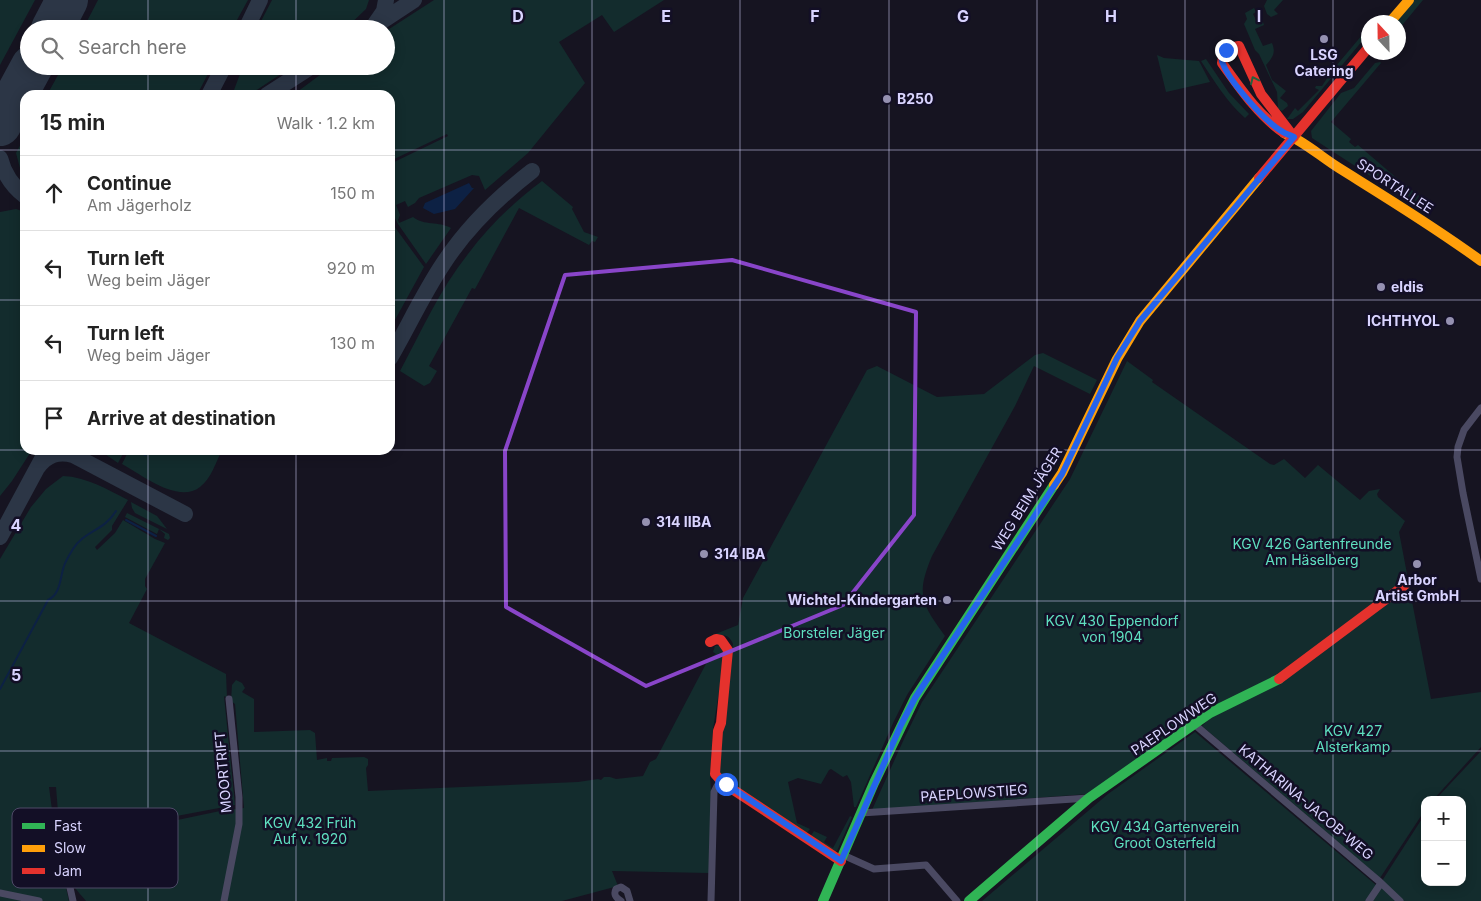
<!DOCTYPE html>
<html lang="en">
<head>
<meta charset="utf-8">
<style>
	:root { --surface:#fff; --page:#f2f2f2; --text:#222; --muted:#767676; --line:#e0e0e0 }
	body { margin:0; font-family:Inter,sans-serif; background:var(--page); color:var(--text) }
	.controls { position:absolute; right:15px; bottom:15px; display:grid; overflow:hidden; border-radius:10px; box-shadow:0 2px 12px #0003 }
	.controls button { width:45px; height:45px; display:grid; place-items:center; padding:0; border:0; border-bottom:1px solid var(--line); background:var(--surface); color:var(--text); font:25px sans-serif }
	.compass { position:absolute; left:1361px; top:15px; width:45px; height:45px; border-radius:50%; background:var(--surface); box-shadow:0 2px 12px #0003; rotate:338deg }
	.stop { position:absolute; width:15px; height:15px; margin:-11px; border:4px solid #2563eb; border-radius:50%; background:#fff }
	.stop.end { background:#2563eb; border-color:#fff; box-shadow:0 1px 5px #0008 }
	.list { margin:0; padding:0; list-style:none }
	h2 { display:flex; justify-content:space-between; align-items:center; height:65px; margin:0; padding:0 20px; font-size:21px }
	h2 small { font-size:16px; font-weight:400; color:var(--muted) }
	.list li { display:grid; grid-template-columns:32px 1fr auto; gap:15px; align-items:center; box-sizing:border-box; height:75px; padding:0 20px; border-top:1px solid var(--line) }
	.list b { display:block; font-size:19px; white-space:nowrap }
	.list p { margin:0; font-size:16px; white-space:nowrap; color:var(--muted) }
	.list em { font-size:16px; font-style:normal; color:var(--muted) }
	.icon { flex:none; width:28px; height:28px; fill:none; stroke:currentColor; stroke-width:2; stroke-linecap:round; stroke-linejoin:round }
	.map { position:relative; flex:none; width:1481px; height:901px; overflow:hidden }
	.search { position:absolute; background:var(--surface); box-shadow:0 2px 12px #0003; left:20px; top:20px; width:375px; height:55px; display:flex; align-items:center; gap:12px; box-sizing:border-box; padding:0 18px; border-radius:28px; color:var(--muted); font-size:19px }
	.panel { position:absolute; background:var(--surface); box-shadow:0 2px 12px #0003; left:20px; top:90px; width:375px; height:365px; border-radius:15px }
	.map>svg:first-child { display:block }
	.green { fill:#132c2d }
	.water { fill:#0d2144 }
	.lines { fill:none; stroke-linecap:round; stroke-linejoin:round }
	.stream { stroke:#0d2144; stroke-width:2 }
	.taxiway { stroke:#2c3646; stroke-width:16 }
	.runway { stroke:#2c3646; stroke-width:42 }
	.street { stroke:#4a4962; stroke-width:7 }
	.fast { stroke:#30b455; stroke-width:10 }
	.slow { stroke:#ff9f0a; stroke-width:10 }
	.jam { stroke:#e5322d; stroke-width:10 }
	.oneway { stroke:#22623e }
	.route { stroke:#2563eb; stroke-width:6 }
	.marked { fill:none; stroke:#8945c9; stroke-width:4; stroke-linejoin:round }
	.grid { fill:none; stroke:#d9d4ff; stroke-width:1; stroke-opacity:0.55 }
	.poi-dot { fill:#9591b1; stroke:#130f26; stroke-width:2 }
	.labels { text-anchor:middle; stroke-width:5; stroke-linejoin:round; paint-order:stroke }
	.poi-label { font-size:14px; font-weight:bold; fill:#d9d4ff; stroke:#130f26; text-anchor:start }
	.street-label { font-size:14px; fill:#d9d4ff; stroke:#130f26 }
	.park-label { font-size:14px; fill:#5fe0c0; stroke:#130f26 }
	.key { fill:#130f26; stroke:#4e4a67; stroke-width:1 }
	.key-label { font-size:14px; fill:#d9d4ff }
	.grid-label { font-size:16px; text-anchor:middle; font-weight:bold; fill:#d9d4ff; stroke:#130f26; stroke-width:5; stroke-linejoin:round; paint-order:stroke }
</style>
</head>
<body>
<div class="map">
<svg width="1481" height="901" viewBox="0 0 1481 901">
	<rect width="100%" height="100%" fill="#161421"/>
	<!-- green -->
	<path class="green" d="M0 0H35L0 65Z
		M98 0H248L232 29H83Z
		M272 0H369L366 9 345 29H257Z
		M434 0H664L614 32 602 15 559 42 585 83 528 153 485 190 479 176 472 175 419 198 415 203 408 207 405 201 396 205 400 215 398 220 399 223 413 217C424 226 439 221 451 228L426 264 398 224 390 209V164L448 136 447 134 390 161V95H293L332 66H386V31Z
		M1267 0H1283L1274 10 1278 14 1271 17 1267 14 1264 6Z
		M1413 0H1423L1399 29 1398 22H1394Z
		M1254 8 1256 12 1253 14 1258 24 1263 22 1264 25 1255 29 1263 46 1272 43C1276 53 1273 57 1266 65L1272 80 1286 91 1280 98 1287 103 1288 106 1282 111 1278 109 1277 92 1259 54 1255 50 1244 24 1247 19 1245 13Z
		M1368 28V34L1303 112 1293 119H1287L1295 108 1298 111 1319 90 1315 88 1316 86H1322L1331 72 1338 67 1336 66Z
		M1157 55 1164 58 1199 61 1210 82 1166 92Z
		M1206 59 1229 93 1249 114 1245 118C1227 102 1214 81 1201 61Z
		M1380 62 1381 63 1331 122 1351 139 1349 142 1355 147 1358 145 1399 180 1397 183 1403 188 1406 185 1424 200 1418 207 1312 138 1311 131 1341 93 1354 88 1375 63Z
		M63 66H212L197 95H47Z
		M243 66H293L249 95H236L234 90Z
		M25 136V178L20 168 16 153Z
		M542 181 573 207 572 209 584 232 598 237 595 242 592 241 589 245 519 208 475 289 472 288 429 366 437 371 430 383 424 386 400 371C421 332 440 289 468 254 489 226 514 202 542 181Z
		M16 209 25 212V450H32L12 481 0 496V212Z
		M390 216 394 226 424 267 390 329Z
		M1043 353 1097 380 1090 394 1034 366 1015 406 932 556C916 594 921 603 945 636L907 695 894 721 856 807H854L851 782 847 775 843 777 831 769 829 770 821 784 798 778 788 782 797 823 810 829 806 834 717 775 733 644C729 634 723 634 713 637V635L738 625 743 598 867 370 877 366 937 397 984 394 1035 355Z
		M1127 361 1153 380 1152 382 1270 464 1274 465 1284 459 1305 478 1318 465 1360 500 1369 491 1380 489 1377 494 1378 497 1405 521 1399 532 1408 579 1294 666 1088 794 872 810 904 739 922 702 1070 479Z
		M99 450H125L118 463Z
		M129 450H222C216 462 211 479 200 487 178 504 142 475 122 464Z
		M63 476C87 477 106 489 128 500L112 526V530L95 547 97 550 115 533 123 520 155 539 165 543 145 579V586L147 589 129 623 226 674 227 698 224 696 235 805 134 824 102 833 60 837 56 787H49L52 810 46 816V818C54 821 55 828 57 835L54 836 69 901H0V559L31 507 46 489Z
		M131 502 157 516 167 529 135 513 132 508Z
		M127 513 169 534 170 538 168 540 164 538 165 534 159 529 157 534 125 517Z
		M1409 586 1431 699 1481 692V747L1433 800H1425V810L1380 878 1202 726 1212 716 1281 681Z
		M723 645 726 648 713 729 710 777 712 803 709 873 612 871 618 886 562 901H86C82 896 77 891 73 885 67 876 61 851 69 843L220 811 244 808 235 704 231 701 232 685 236 680 242 683 245 688 242 692 254 699V732L310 730 315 733 317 760 327 758V761H331L332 758 364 757 368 759V765L366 768 368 791 578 782 598 779 601 780 604 777H610L616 779 643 776 650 762 656 759 709 658 716 654 713 652 715 646Z
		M1195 732 1376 885 1366 901H982L1108 794Z
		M1481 751V901H1369L1425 814V882H1462V800H1435Z
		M850 816 852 817 837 851H835L810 837 814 831 827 837 824 842 833 848Z"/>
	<!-- water -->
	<path class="water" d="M469 183 472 188H474L455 209 434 214 423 208 425 203Z"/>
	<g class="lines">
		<!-- stream -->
		<path class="stream" d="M145 455 148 450
			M126 520 156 536
			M0 689 48 600C61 594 60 577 64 566 66 560 70 554 73 549 84 531 104 531 116 511"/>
		<!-- taxiway -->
		<path class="taxiway" d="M375 24 384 11 386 0
			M246 29 260 0
			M370 29 414 0
			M209 95 224 66
			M267 95 312 66
			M0 129 2 122
			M0 158C4 174 12 186 25 196
			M390 358C408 327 423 294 443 264 467 227 497 198 532 171
			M38 467C47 455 58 451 73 455L185 514
			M0 537 42 459"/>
		<!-- runway -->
		<path class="runway" d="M52 29 67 0
			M0 125 32 66"/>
		<!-- street -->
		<path class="street" d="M1481 408 1464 430 1458 447 1457 457 1463 493 1481 579
			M1194 724 1380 882 1400 901
			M861 813 1089 798
			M60 843 73 901
			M843 855 874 869 926 865 957 901
			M0 893 39 901
			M224 901 239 824V797L229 699
			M621 901C616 898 613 895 616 889L621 887 627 891 630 901
			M711 901 714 792 717 786 723 783
			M1369 901 1381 883"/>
		<!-- fast -->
		<path class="fast" d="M823 901 874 783 915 698 1054 485
			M969 901 1089 798 1210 713 1279 679"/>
		<!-- slow -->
		<path class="slow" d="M1390 22 1409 0
			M1284 133C1304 141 1321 157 1339 168 1387 198 1435 227 1481 261
			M1054 485 1062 473 1117 359 1140 321 1259 178"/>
		<!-- jam -->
		<path class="jam" d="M1284 133C1258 115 1240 88 1222 63L1224 52 1229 48 1239 46 1261 94 1294 137
			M1259 178 1368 48
			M710 642 716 639 721 640 728 650 721 723 718 731 715 774 723 783 841 861
			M1279 679 1405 585"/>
	</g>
	<!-- one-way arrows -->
	<defs><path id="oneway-chevron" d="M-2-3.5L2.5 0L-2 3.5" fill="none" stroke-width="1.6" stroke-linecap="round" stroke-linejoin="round" transform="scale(1.25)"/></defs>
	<use class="oneway" href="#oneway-chevron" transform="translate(1254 80) rotate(-115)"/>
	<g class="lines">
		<!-- route -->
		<path class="route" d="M726 784 841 861 901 725 915 698 1062 474 1117 358 1140 321 1294 137C1290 135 1286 134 1283 132 1266 123 1230 82 1223 64 1220 58 1223 53 1226 50"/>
	</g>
	<!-- marked area -->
	<path class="marked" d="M732 260 916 312 914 515 843 605 646 686 506 607 505 451 565 275Z"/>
	<!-- grid -->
	<path class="grid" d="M148 0V29M296 0V29M444 0V901M592 0V901M740 0V901M889 0V901M1037 0V901M1185 0V901M1333 0V901M148 66V95M296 66V95M0 150H25M390 150H1481M0 300H25M390 300H1481M0 450H1481M148 450V901M296 450V901M0 601H1481M0 751H1481"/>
	<!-- markers -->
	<g class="poi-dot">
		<circle cx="1324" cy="39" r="5"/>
		<circle cx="887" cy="99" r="5"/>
		<circle cx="1381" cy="287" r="5"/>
		<circle cx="1450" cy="321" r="5"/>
		<circle cx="646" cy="522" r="5"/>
		<circle cx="704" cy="554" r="5"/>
		<circle cx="1417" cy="564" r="5"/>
		<circle cx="947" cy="600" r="5"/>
	</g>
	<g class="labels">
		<!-- poi labels -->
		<g class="poi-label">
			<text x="1324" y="60" text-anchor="middle">LSG<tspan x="1324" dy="16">Catering</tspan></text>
			<text x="897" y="104">B250</text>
			<text x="1391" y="292">eldis</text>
			<text x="1440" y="326" text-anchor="end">ICHTHYOL</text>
			<text x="656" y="527">314 IIBA</text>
			<text x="714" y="559">314 IBA</text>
			<text x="1417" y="585" text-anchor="middle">Arbor<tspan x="1417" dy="16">Artist GmbH</tspan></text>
			<text x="937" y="605" text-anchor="end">Wichtel-Kindergarten</text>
		</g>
		<!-- street labels -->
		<g class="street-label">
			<text transform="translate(1395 186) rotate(33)" y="5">SPORTALLEE</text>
			<text transform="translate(1027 499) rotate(-58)" y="5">WEG BEIM JÄGER</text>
			<text transform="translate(1174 724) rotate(-34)" y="5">PAEPLOWWEG</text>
			<text transform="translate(223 772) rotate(-95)" y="5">MOORTRIFT</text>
			<text transform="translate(974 793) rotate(-4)" y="5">PAEPLOWSTIEG</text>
			<text transform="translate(1306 802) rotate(40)" y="5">KATHARINA-JACOB-WEG</text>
		</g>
		<!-- park labels -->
		<g class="park-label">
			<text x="1312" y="549">KGV 426 Gartenfreunde<tspan x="1312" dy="16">Am Häselberg</tspan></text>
			<text x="1112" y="626">KGV 430 Eppendorf<tspan x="1112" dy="16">von 1904</tspan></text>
			<text x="834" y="638">Borsteler Jäger</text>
			<text x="1353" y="736">KGV 427<tspan x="1353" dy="16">Alsterkamp</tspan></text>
			<text x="310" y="828">KGV 432 Früh<tspan x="310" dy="16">Auf v. 1920</tspan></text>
			<text x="1165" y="832">KGV 434 Gartenverein<tspan x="1165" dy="16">Groot Osterfeld</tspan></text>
		</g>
	</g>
	<!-- legend -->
	<rect x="12" y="808" width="166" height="80" rx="8" class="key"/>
	<rect x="22" y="823" width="23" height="6" fill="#30b455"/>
	<rect x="22" y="845" width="23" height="7" fill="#ff9f0a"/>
	<rect x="22" y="868" width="23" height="6" fill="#e5322d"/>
	<g class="key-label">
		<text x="54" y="831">Fast</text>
		<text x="54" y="853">Slow</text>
		<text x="54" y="876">Jam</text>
	</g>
	<g class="grid-label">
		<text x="518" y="22">D</text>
		<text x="666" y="22">E</text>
		<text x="815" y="22">F</text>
		<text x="963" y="22">G</text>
		<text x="1111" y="22">H</text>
		<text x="1259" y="22">I</text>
		<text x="16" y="531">4</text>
		<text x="16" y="681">5</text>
	</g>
</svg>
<div class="controls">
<button>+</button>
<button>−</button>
</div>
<svg class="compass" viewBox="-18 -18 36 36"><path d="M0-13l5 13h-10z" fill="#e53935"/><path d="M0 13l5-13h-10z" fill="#767676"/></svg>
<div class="stop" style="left:726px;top:784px"></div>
<div class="stop end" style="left:1226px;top:50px"></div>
<div class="search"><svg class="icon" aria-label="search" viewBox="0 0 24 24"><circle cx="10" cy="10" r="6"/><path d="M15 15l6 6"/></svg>Search here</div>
<section class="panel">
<h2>15 min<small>Walk · 1.2 km</small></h2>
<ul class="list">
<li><svg class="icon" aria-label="ahead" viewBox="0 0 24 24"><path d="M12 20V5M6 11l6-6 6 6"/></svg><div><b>Continue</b><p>Am Jägerholz</p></div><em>150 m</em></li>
<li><svg class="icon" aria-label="left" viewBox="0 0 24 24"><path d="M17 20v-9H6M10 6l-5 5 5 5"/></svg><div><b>Turn left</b><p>Weg beim Jäger</p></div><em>920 m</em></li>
<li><svg class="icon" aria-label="left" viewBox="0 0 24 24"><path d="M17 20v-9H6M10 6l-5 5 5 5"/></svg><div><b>Turn left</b><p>Weg beim Jäger</p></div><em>130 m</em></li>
<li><svg class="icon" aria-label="arrive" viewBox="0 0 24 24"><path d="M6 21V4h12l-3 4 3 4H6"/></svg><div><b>Arrive at destination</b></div></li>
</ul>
</section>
</div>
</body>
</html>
